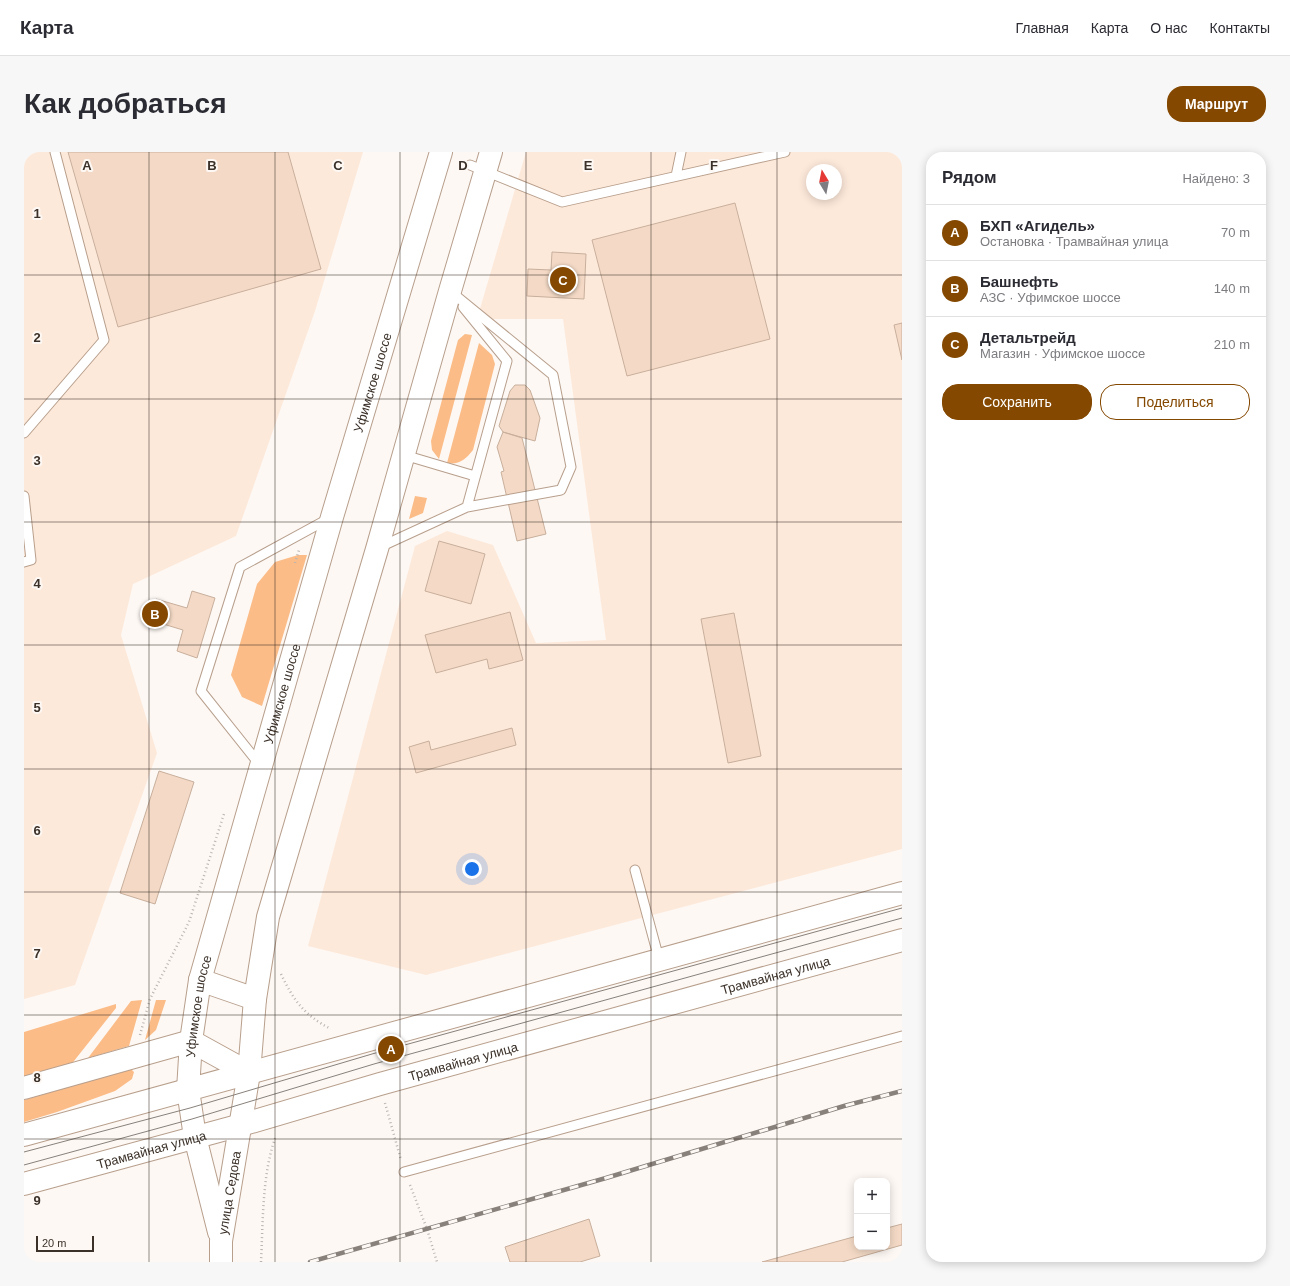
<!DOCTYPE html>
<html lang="ru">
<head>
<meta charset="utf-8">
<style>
	:root { --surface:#fff; --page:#f7f7f7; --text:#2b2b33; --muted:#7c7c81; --line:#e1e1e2; --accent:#844801 }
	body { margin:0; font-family:Arial,sans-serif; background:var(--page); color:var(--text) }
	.controls { position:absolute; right:12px; bottom:12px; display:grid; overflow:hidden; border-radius:8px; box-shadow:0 2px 10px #0003 }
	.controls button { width:36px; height:36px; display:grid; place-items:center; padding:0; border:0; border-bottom:1px solid var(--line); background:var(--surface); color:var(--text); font:20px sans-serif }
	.compass { position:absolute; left:782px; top:12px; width:36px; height:36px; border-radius:50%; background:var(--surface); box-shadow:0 2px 10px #0003; rotate:350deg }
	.scale { position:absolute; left:12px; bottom:10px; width:58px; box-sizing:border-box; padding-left:4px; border:2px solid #3b3129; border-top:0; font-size:11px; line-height:14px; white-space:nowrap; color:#3b3129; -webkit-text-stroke:3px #fdf8f4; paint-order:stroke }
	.you { position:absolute; left:448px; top:717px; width:14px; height:14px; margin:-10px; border:3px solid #fff; border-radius:50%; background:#1a73e8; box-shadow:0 0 0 6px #1a73e833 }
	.badge { display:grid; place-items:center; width:26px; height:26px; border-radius:50%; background:var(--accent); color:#fff; font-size:13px; font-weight:700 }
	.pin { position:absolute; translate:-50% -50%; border:2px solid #fff; box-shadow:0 1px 4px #0006 }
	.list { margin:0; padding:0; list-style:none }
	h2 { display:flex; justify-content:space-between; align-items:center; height:52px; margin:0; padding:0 16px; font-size:17px }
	h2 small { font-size:13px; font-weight:400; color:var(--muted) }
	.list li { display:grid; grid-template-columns:26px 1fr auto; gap:12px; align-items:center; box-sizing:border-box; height:56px; padding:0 16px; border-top:1px solid var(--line) }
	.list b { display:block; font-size:15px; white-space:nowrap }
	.list p { margin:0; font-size:13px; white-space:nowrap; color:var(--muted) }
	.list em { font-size:13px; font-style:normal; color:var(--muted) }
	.actions { display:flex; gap:8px; padding:12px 16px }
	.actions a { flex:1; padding:9px 0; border:1px solid var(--accent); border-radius:16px; text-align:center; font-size:14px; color:var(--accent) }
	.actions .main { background:var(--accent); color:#fff }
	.map { position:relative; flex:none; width:878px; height:1110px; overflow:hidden; border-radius:16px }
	header { display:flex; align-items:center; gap:24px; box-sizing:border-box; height:56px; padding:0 20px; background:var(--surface); border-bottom:1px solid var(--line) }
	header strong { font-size:19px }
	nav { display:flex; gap:22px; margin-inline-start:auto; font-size:14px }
	.intro { display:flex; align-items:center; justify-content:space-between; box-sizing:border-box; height:96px; padding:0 24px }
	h1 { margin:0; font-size:28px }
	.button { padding:10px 18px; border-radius:16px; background:var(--accent); color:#fff; font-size:14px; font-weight:700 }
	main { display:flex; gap:24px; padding:0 24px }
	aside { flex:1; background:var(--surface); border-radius:16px; box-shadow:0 2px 10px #0003 }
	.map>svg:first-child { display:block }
	.built { fill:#fde9da; fill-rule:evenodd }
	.green { fill:#fbbc87 }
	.building { fill:#f4dac6; stroke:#c8af9c }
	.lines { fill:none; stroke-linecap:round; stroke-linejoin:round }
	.lane-casing { stroke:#b89f8c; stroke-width:11 }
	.secondary-casing { stroke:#b89f8c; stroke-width:24 }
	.primary-casing { stroke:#b89f8c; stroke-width:24 }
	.path { stroke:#bbb4af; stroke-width:2.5; stroke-dasharray:1 3; stroke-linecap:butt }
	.lane { stroke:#fff; stroke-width:9 }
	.secondary { stroke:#fff; stroke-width:22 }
	.primary { stroke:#fff; stroke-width:22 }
	.tram { stroke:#88807a; stroke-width:1 }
	.rail-casing { stroke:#88807a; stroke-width:4.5 }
	.rail { stroke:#fdf8f4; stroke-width:3; stroke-dasharray:9; stroke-linecap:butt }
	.grid { fill:none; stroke:#3b3129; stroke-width:1; stroke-opacity:0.55 }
	.labels { text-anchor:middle; stroke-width:4; stroke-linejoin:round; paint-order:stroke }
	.street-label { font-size:13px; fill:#3b3129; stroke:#fdf8f4 }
	.grid-label { font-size:13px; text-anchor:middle; font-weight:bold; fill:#3b3129; stroke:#fdf8f4; stroke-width:4; stroke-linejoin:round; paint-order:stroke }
</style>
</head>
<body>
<header>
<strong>Карта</strong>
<nav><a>Главная</a><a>Карта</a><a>О нас</a><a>Контакты</a></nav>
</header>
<div class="intro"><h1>Как добраться</h1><a class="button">Маршрут</a></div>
<main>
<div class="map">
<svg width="878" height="1110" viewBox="0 0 878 1110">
	<rect width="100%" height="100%" fill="#fdf8f4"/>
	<!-- built -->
	<path class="built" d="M0 0H339L291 159 212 384 109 432 97 483 133 601 51 833 0 847Z
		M502 0H878V697L402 823 284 794 391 394 423 379 469 393 512 491 582 488 539 167H453ZM788 18H812V42H788Z"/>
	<!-- green -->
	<path class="green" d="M441 182 448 183 415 307 408 298 407 289 434 188Z
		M455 191 468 203 471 212 449 298C442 307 435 313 423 311Z
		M391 344 403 346 399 361 385 367Z
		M274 403H283L238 554 218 545 207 523 233 432 251 410Z
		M118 848 105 894 64 906 107 849Z
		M132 848H142L132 878 121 888Z
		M92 852V856L46 914 0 927V880Z
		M107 917 110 920 108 927 91 939 33 960 0 970V948Z"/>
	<!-- building -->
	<path class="building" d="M44 0H264L297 117 94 175Z
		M711 51 746 187 603 224 568 88Z
		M528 100 562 102 560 147 503 144 504 117 527 118Z
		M878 171V208L870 173Z
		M491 233H501L506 238 516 266 511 289 479 280 475 274 486 239Z
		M479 280 498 286 522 382 493 389 477 320 480 319 473 295Z
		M415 389 461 402 447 452 401 439Z
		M168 439 191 446 173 506 153 499 159 478 126 468 132 447 163 456Z
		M486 460 499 508 465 517 463 507 412 521 401 483Z
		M710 461 737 604 704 611 677 467Z
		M488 576 492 593 392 621 385 595 405 589 407 598Z
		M135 619 170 630 131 752 96 741Z
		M565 1067 576 1104 556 1110H486L481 1095Z
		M878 1072V1093L818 1110H738L833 1084V1095H863V1076Z"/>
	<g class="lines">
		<defs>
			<path id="lane" d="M446 13 538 50 761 0
				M652 24 657 0
				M426 139 529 223 547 315 537 338 443 355
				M0 281 80 188 31 0
				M380 303 451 324
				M0 344 7 408 0 410
				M356 395 443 355 483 209 439 155
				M236 613 177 539 216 415 304 367
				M611 718 635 807
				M380 1020 878 884"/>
			<path id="secondary" d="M0 936 167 889 225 921"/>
			<g id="primary">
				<path d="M176 828 231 847"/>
				<path d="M0 983 878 741"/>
				<path id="s1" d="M0 1032 217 973 356 932 878 788"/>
				<path id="s2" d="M195 1080 171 985 164 938 167 889 176 828 308 365 417 0"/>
				<path id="s3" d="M197 1110V1089L225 921 231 847 244 765 353 397 426 139 467 0"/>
			</g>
		</defs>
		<!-- lane casing -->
		<use href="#lane" class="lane-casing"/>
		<!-- secondary casing -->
		<use href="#secondary" class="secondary-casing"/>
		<!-- primary casing -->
		<use href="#primary" class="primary-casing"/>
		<!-- path -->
		<path class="path" d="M271 411 275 398
			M257 822C270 849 280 863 307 877
			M116 883 126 847 165 770 200 662
			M361 951 377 1008
			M386 1033 403 1077 413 1110
			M237 1110C239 1071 238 1020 252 984"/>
		<!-- lane -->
		<use href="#lane" class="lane"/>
		<!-- secondary -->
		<use href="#secondary" class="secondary"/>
		<!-- primary -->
		<use href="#primary" class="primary"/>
		<!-- tram -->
		<path class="tram" d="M0 1000 166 956 348 902 878 756
			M0 1013 168 967 350 912 878 766"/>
		<defs>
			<path id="rail" d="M286 1110 582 1026 820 954 878 939"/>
		</defs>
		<!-- rail casing -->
		<use href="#rail" class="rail-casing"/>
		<!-- rail -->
		<use href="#rail" class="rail"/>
	</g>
	<!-- grid -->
	<path class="grid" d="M125 0V1110M251 0V1110M376 0V1110M502 0V1110M627 0V1110M753 0V1110M0 123H878M0 247H878M0 370H878M0 493H878M0 617H878M0 740H878M0 863H878M0 987H878"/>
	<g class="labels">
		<!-- street labels -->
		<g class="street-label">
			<text dy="5" stroke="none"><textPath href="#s2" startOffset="878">Уфимское шоссе</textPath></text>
			<text dy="5" stroke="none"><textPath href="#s2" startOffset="554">Уфимское шоссе</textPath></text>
			<text dy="5" stroke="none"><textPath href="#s1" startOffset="780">Трамвайная улица</textPath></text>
			<text dy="5" stroke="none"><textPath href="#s2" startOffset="230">Уфимское шоссе</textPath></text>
			<text dy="5" stroke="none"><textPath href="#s1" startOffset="456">Трамвайная улица</textPath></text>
			<text dy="5" stroke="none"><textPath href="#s1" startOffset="132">Трамвайная улица</textPath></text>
			<text dy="5" stroke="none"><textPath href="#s3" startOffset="70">улица Седова</textPath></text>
		</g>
	</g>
	<g class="grid-label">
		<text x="63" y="18">A</text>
		<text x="188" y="18">B</text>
		<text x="314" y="18">C</text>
		<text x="439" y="18">D</text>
		<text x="564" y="18">E</text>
		<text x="690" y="18">F</text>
		<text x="13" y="66">1</text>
		<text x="13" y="190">2</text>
		<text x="13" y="313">3</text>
		<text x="13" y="436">4</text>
		<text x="13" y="560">5</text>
		<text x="13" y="683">6</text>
		<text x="13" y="806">7</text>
		<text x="13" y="930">8</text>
		<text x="13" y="1053">9</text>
	</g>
</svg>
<div class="controls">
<button>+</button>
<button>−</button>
</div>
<svg class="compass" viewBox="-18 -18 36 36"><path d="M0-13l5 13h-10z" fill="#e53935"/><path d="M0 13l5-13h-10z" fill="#7c7c81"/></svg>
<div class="scale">20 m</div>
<div class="you"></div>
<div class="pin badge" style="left:367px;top:897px">A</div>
<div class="pin badge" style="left:131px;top:462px">B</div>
<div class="pin badge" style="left:539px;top:128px">C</div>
</div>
<aside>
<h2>Рядом<small>Найдено: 3</small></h2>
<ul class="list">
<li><span class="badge">A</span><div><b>БХП «Агидель»</b><p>Остановка · Трамвайная улица</p></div><em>70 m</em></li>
<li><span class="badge">B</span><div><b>Башнефть</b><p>АЗС · Уфимское шоссе</p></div><em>140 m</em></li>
<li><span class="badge">C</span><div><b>Детальтрейд</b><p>Магазин · Уфимское шоссе</p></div><em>210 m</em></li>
</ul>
<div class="actions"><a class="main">Сохранить</a><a>Поделиться</a></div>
</aside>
</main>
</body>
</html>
